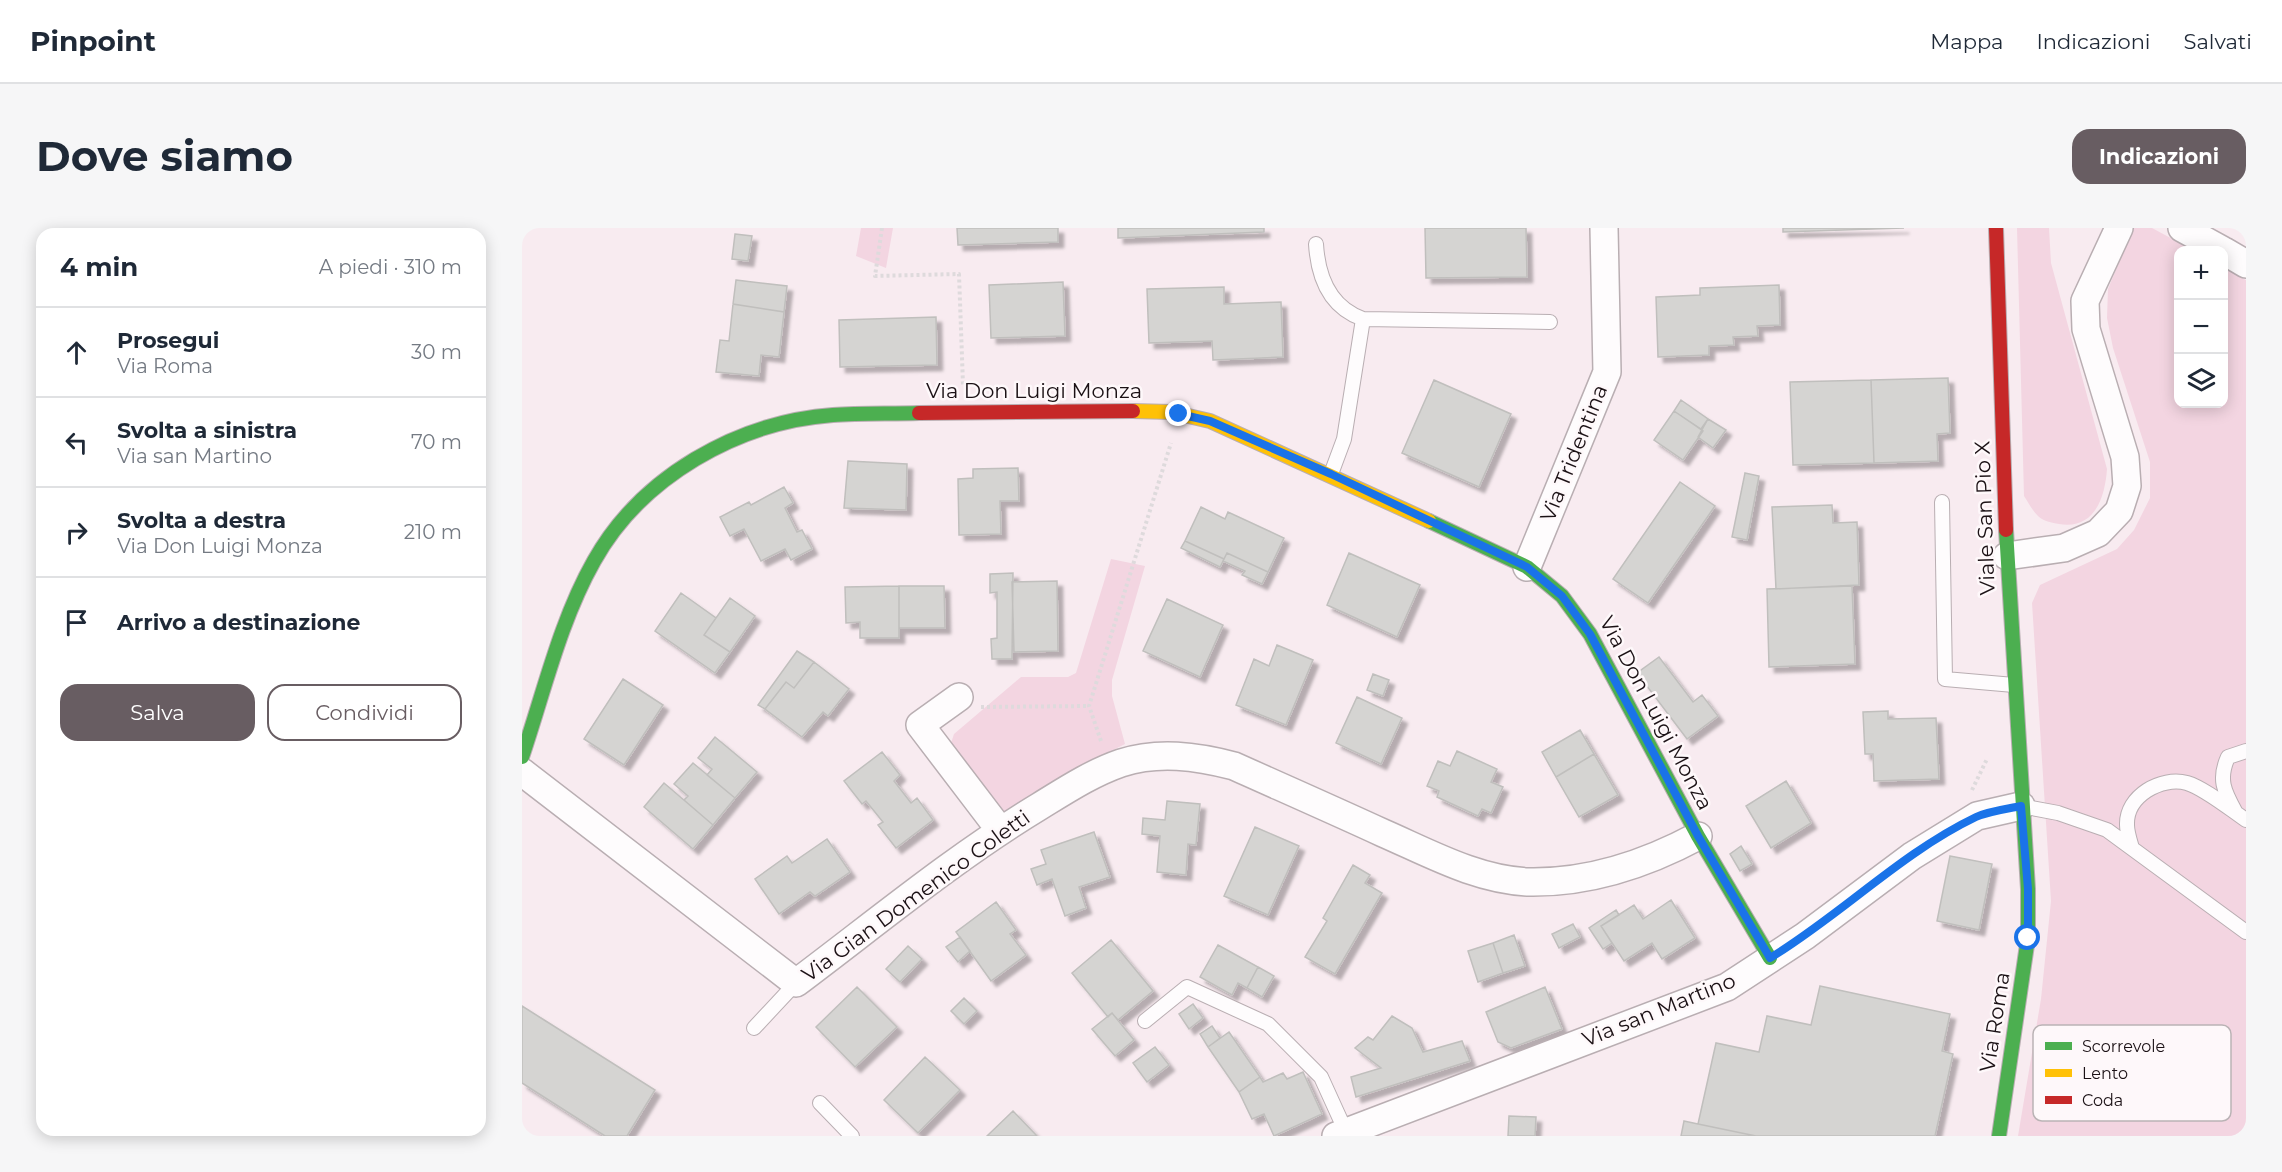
<!DOCTYPE html>
<html lang="it">
<head>
<meta charset="utf-8">
<style>
	:root { --surface:#fff; --page:#f6f6f7; --text:#1f2937; --muted:#747a83; --line:#e0e1e3; --accent:#685d62 }
	body { margin:0; font-family:Montserrat,sans-serif; background:var(--page); color:var(--text) }
	.controls { position:absolute; right:18px; top:18px; display:grid; overflow:hidden; border-radius:12px; box-shadow:0 3px 15px #0003 }
	.controls button { width:54px; height:54px; display:grid; place-items:center; padding:0; border:0; border-bottom:2px solid var(--line); background:var(--surface); color:var(--text); font:30px sans-serif }
	.stop { position:absolute; width:18px; height:18px; margin:-14px; border:4px solid #1a73e8; border-radius:50%; background:#fff }
	.stop.end { background:#1a73e8; border-color:#fff; box-shadow:0 2px 6px #0008 }
	.list { margin:0; padding:0; list-style:none }
	h2 { display:flex; justify-content:space-between; align-items:center; height:78px; margin:0; padding:0 24px; font-size:26px }
	h2 small { font-size:20px; font-weight:400; color:var(--muted) }
	.list li { display:grid; grid-template-columns:39px 1fr auto; gap:18px; align-items:center; box-sizing:border-box; height:90px; padding:0 24px; border-top:2px solid var(--line) }
	.list b { display:block; font-size:22px; white-space:nowrap }
	.list p { margin:0; font-size:20px; white-space:nowrap; color:var(--muted) }
	.list em { font-size:20px; font-style:normal; color:var(--muted) }
	.actions { display:flex; gap:12px; padding:18px 24px }
	.actions a { flex:1; padding:14px 0; border:2px solid var(--accent); border-radius:18px; text-align:center; font-size:21px; color:var(--accent) }
	.actions .main { background:var(--accent); color:#fff }
	.icon { flex:none; width:33px; height:33px; fill:none; stroke:currentColor; stroke-width:2; stroke-linecap:round; stroke-linejoin:round }
	.map { position:relative; flex:none; width:1724px; height:908px; overflow:hidden; border-radius:18px }
	header { display:flex; align-items:center; gap:36px; box-sizing:border-box; height:84px; padding:0 30px; background:var(--surface); border-bottom:2px solid var(--line) }
	header strong { font-size:28px }
	nav { display:flex; gap:33px; margin-inline-start:auto; font-size:21px }
	.intro { display:flex; align-items:center; justify-content:space-between; box-sizing:border-box; height:144px; padding:0 36px }
	h1 { margin:0; font-size:42px }
	.button { padding:15px 27px; border-radius:18px; background:var(--accent); color:#fff; font-size:21px; font-weight:700 }
	main { display:flex; gap:36px; padding:0 36px }
	aside { flex:1; background:var(--surface); border-radius:18px; box-shadow:0 3px 15px #0003 }
	.map>svg:first-child { display:block }
	.green { fill:#f3d5e1 }
	.building { fill:#d5d4d2; stroke:#c0bfbd; stroke-width:1.5; filter:url(#shadow) }
	.lines { fill:none; stroke-linecap:round; stroke-linejoin:round }
	.lane-casing { stroke:#b9aeb2; stroke-width:16 }
	.street-casing { stroke:#b9aeb2; stroke-width:30 }
	.fast-casing { stroke:#b9aeb2; stroke-width:16 }
	.slow-casing { stroke:#b9aeb2; stroke-width:16 }
	.jam-casing { stroke:#b9aeb2; stroke-width:16 }
	.path { stroke:#dedadc; stroke-width:4; stroke-dasharray:3 3; stroke-linecap:butt }
	.lane { stroke:#fefcfd; stroke-width:14 }
	.street { stroke:#fefcfd; stroke-width:27 }
	.fast { stroke:#4caf50; stroke-width:14 }
	.slow { stroke:#ffc107; stroke-width:14 }
	.jam { stroke:#c62828; stroke-width:14 }
	.route { stroke:#1a73e8; stroke-width:8 }
	.labels { text-anchor:middle; stroke-width:5; stroke-linejoin:round; paint-order:stroke }
	.street-label { font-size:21px; fill:#1b1115; stroke:#fef8fa }
	.key { fill:#fef8fa; stroke:#bab3b5; stroke-width:1.5 }
	.key-label { font-size:16px; fill:#1b1115 }
</style>
</head>
<body>
<header>
<strong>Pinpoint</strong>
<nav><a>Mappa</a><a>Indicazioni</a><a>Salvati</a></nav>
</header>
<div class="intro"><h1>Dove siamo</h1><a class="button">Indicazioni</a></div>
<main>
<aside>
<h2>4 min<small>A piedi · 310 m</small></h2>
<ul class="list">
<li><svg class="icon" aria-label="ahead" viewBox="0 0 24 24"><path d="M12 20V5M6 11l6-6 6 6"/></svg><div><b>Prosegui</b><p>Via Roma</p></div><em>30 m</em></li>
<li><svg class="icon" aria-label="left" viewBox="0 0 24 24"><path d="M17 20v-9H6M10 6l-5 5 5 5"/></svg><div><b>Svolta a sinistra</b><p>Via san Martino</p></div><em>70 m</em></li>
<li><svg class="icon" aria-label="right" viewBox="0 0 24 24"><path d="M7 20v-9h11M14 6l5 5-5 5"/></svg><div><b>Svolta a destra</b><p>Via Don Luigi Monza</p></div><em>210 m</em></li>
<li><svg class="icon" aria-label="arrive" viewBox="0 0 24 24"><path d="M6 21V4h12l-3 4 3 4H6"/></svg><div><b>Arrivo a destinazione</b></div></li>
</ul>
<div class="actions"><a class="main">Salva</a><a>Condividi</a></div>
</aside>
<div class="map">
<svg width="1724" height="908" viewBox="0 0 1724 908">
	<defs>
		<filter id="shadow"><feDropShadow dx="5.5" dy="5.5" stdDeviation="1.5" flood-color="#0004"/></filter>
	</defs>
	<rect width="100%" height="100%" fill="#f8ebf0"/>
	<!-- green -->
	<path class="green" d="M339 0H371L364 40 334 28Z
		M1495 0H1527L1529 35 1585 241C1583 269 1573 302 1537 296 1530 295 1521 293 1516 288 1510 282 1506 274 1502 268Z
		M1611 0H1630L1671 22H1656V176H1702V40L1724 52V908H1496L1519 771 1529 673 1510 375 1518 357 1595 321 1612 302 1628 270V234L1591 120 1585 90 1586 61Z
		M589 331 623 338 590 452V468L603 516 547 544 481 588 428 518 432 506 499 449H546L554 445Z"/>
	<!-- building -->
	<path class="building" d="M435 0H536V14L436 17Z
		M596 0H742V4L596 10Z
		M903 0H1004L1005 49 904 50Z
		M1261 0H1382L1261 4Z
		M213 6 230 8 226 33 210 31Z
		M214 52 265 58 262 84 211 76Z
		M541 54 543 108 469 110 467 57Z
		M1257 57 1258 97 1235 98 1236 108 1211 109 1212 117 1187 118V127L1136 129 1134 69 1178 67V60Z
		M702 59V76L759 74 761 129 691 132 690 113 627 115 625 61Z
		M211 76 262 84 257 129 239 127 237 148 194 144 198 112 207 113Z
		M414 89 415 137 318 139 317 92Z
		M1426 150 1428 205 1415 206 1416 233 1352 235 1349 152Z
		M912 152 989 186 957 259 880 225Z
		M1349 152 1352 235 1271 237 1268 154Z
		M1159 172 1186 191 1179 201 1152 183Z
		M1152 183 1181 203 1161 232 1132 212Z
		M1186 191 1204 202 1191 220 1176 209Z
		M326 233 385 236 384 282 322 280Z
		M496 240 497 273H478L479 306 437 307 436 251 451 250V241Z
		M1223 245 1237 248 1225 312 1210 309Z
		M1158 254 1193 278 1126 375 1091 351Z
		M262 259 271 275 263 280 275 304 280 302 290 321 269 332 263 321 239 333 222 301 208 308 198 289 227 274 229 277Z
		M1310 277 1311 295 1335 294 1337 357 1254 361 1250 279Z
		M679 279 703 291 706 284 762 310 746 344 705 325 702 331 663 313Z
		M663 313 702 331 698 339 659 320Z
		M705 325 746 344 740 356 720 347 723 343 701 333Z
		M827 325 898 357 875 409 805 377Z
		M491 345 490 431H470L469 411 475 410V364L468 365V346Z
		M535 353 536 423 492 424 490 354Z
		M377 358H422L423 400H377Z
		M377 358V410H338V394L324 395 323 359Z
		M1330 358 1333 436 1247 439 1245 361Z
		M159 365 194 390 182 407 208 424 193 445 133 403Z
		M208 370 233 388 208 424 182 407Z
		M645 371 701 397 678 449 621 423Z
		M755 417 791 432 764 497 714 477 732 431 747 438Z
		M275 423 292 434 272 460 264 454 243 481 236 477Z
		M1137 429 1171 474 1180 467 1196 488 1165 511 1115 445Z
		M292 434 327 461 306 488 301 484 280 509 243 481 264 454 272 460Z
		M851 446 867 452 861 468 845 462Z
		M101 451 141 477 102 537 62 511Z
		M835 469 880 490 859 536 814 515Z
		M1366 483V491L1414 490 1417 551 1352 553 1351 526H1343L1341 484Z
		M1058 502 1072 526 1034 549 1020 524Z
		M193 509 235 544 213 570 185 547 190 541 176 530Z
		M935 523 975 541 969 554 981 559 969 585 960 581 956 588 915 569 917 563 905 558 916 533 928 538Z
		M360 524 378 547 372 553 389 575 395 570 411 592 374 620 356 597 361 594 344 573 340 576 322 553Z
		M1072 526 1096 567 1057 589 1034 549Z
		M171 535 213 570 191 597 162 572 166 568 152 556Z
		M1264 553 1289 595 1249 620 1224 578Z
		M142 555 191 597 171 621 122 579Z
		M645 573 678 576 674 617 666 616 664 647 635 644 638 608 620 606 621 590 643 592Z
		M733 599 777 618 746 687 702 668Z
		M572 604 588 649 557 659 564 680 543 688 530 651 515 657 509 641 524 636 519 622Z
		M305 611 328 644 293 668 288 664 257 686 233 651 265 628 270 635Z
		M1219 618 1230 636 1218 643 1208 626Z
		M1428 628 1470 636 1457 702 1415 693Z
		M831 637 848 647 843 655 860 665 813 746 783 729 805 693 801 690Z
		M1149 672 1173 710 1140 731 1130 715 1102 733 1079 698 1112 677 1121 691Z
		M474 674 494 702 488 706 504 727 469 753 434 704Z
		M1094 682 1097 687 1079 698 1090 715 1081 721 1067 700Z
		M1051 696 1058 709 1037 720 1030 706Z
		M992 707 1003 738 981 745 971 715Z
		M438 709 448 723 436 734 424 719Z
		M589 712 631 763 596 792 590 785 586 789 550 745Z
		M971 715 981 745 956 754 946 723Z
		M696 717 736 739 725 760 716 755 710 767 678 749Z
		M386 718 400 731 378 754 364 741Z
		M736 739 752 748 740 769 725 760Z
		M1298 758 1428 786 1420 823 1431 826 1413 908H1234L1176 896 1194 815 1237 824 1245 788 1289 797Z
		M335 759 375 799 333 839 294 799Z
		M1023 759 1040 801 989 820 976 814 964 784Z
		M442 770 455 783 442 796 429 783Z
		M671 776 681 790 667 801 657 786Z
		M0 778 133 862 105 908H83L0 855Z
		M590 785 612 812 593 828 570 801Z
		M870 788 890 800 901 824 940 813 948 833 834 869 829 849 859 840 833 820 846 809 851 812Z
		M690 798 698 810 686 819 678 806Z
		M707 804 738 849 717 864 686 819Z
		M633 819 647 837 625 854 611 835Z
		M403 829 438 862 396 905 362 872Z
		M781 844 800 886 752 908 742 886 730 891 717 864 738 849 741 854 761 845 765 851Z
		M491 883 515 908H465Z
		M987 888 1014 889 1013 908H986Z
		M1162 893 1176 896 1234 908H1159Z"/>
	<g class="lines">
		<defs>
			<path id="lane" d="M794 16C796 49 807 79 841 91
				M809 246 822 211 841 91 1028 94
				M1420 274 1423 451 1492 457
				M1499 578 1536 585 1585 602 1724 704
				M1713 583C1702 563 1696 551 1706 529L1724 523
				M1610 620C1608 613 1605 604 1605 597 1604 568 1639 548 1665 555 1682 560 1708 581 1724 592
				M623 793 665 759 746 796 799 849 824 904
				M232 800 274 755
				M298 875 330 908"/>
			<path id="street" d="M1660 0 1700 22
				M1702 23 1724 36
				M1485 328 1542 320 1576 305 1597 283 1605 258 1603 229 1564 101 1563 73 1597 0
				M1005 339 1085 144 1082 0
				M437 469 398 497 478 602
				M0 544 274 755C354 695 432 630 518 578 544 562 570 545 599 535 636 523 674 528 712 538 761 560 811 582 861 605 907 625 955 652 1007 654 1066 655 1124 636 1176 608
				M814 908 1205 759 1283 708 1390 628 1455 588 1499 578"/>
			<path id="fast" d="M907 293 1005 339 1040 368 1068 406 1176 608 1248 730
				M0 529C22 464 38 393 72 333 119 249 215 194 311 187 339 185 369 186 397 185
				M1477 908 1506 710V661L1484 302"/>
			<path id="slow" d="M611 183 649 184 688 193 907 293"/>
			<path id="jam" d="M1474 0 1484 302
				M397 185 611 183"/>
		</defs>
		<!-- lane casing -->
		<use href="#lane" class="lane-casing"/>
		<!-- street casing -->
		<use href="#street" class="street-casing"/>
		<!-- fast casing -->
		<use href="#fast" class="fast-casing"/>
		<!-- slow casing -->
		<use href="#slow" class="slow-casing"/>
		<!-- jam casing -->
		<use href="#jam" class="jam-casing"/>
		<!-- path -->
		<path class="path" d="M360 0 353 48 437 46 441 157
			M459 479 567 478
			M579 513 567 478 649 215
			M1450 562 1465 531"/>
		<!-- lane -->
		<use href="#lane" class="lane"/>
		<!-- street -->
		<use href="#street" class="street"/>
		<!-- fast -->
		<use href="#fast" class="fast"/>
		<!-- slow -->
		<use href="#slow" class="slow"/>
		<!-- jam -->
		<use href="#jam" class="jam"/>
	</g>
	<g class="lines">
		<!-- route -->
		<path class="route" d="M657 186 688 193 809 246 1005 339 1040 368 1068 406 1176 608 1248 730C1319 687 1379 625 1454 589 1467 583 1485 581 1499 578L1506 661V710"/>
	</g>
	<g class="labels">
		<!-- street labels -->
		<g class="street-label">
			<text x="512" y="170">Via Don Luigi Monza</text>
			<text transform="translate(1052 225) rotate(-68)" y="7">Via Tridentina</text>
			<text transform="translate(1463 290) rotate(-92)" y="7">Viale San Pio X</text>
			<text transform="translate(1134 485) rotate(62)" y="7">Via Don Luigi Monza</text>
			<text transform="translate(394 668) rotate(-36)" y="7">Via Gian Domenico Coletti</text>
			<text transform="translate(1137 782) rotate(-22)" y="7">Via san Martino</text>
			<text transform="translate(1473 794) rotate(-81)" y="7">Via Roma</text>
		</g>
	</g>
	<!-- legend -->
	<rect x="1511" y="797" width="198" height="96" rx="9" class="key"/>
	<rect x="1523" y="814" width="27" height="8" fill="#4caf50"/>
	<rect x="1523" y="841" width="27" height="8" fill="#ffc107"/>
	<rect x="1523" y="868" width="27" height="8" fill="#c62828"/>
	<g class="key-label">
		<text x="1560" y="824">Scorrevole</text>
		<text x="1560" y="851">Lento</text>
		<text x="1560" y="878">Coda</text>
	</g>
</svg>
<div class="controls">
<button>+</button>
<button>−</button>
<button><svg class="icon" aria-label="layers" viewBox="0 0 24 24"><path d="M12 4l9 5-9 5-9-5zM3 14l9 5 9-5"/></svg></button>
</div>
<div class="stop" style="left:1506px;top:710px"></div>
<div class="stop end" style="left:657px;top:186px"></div>
</div>
</main>
</body>
</html>
